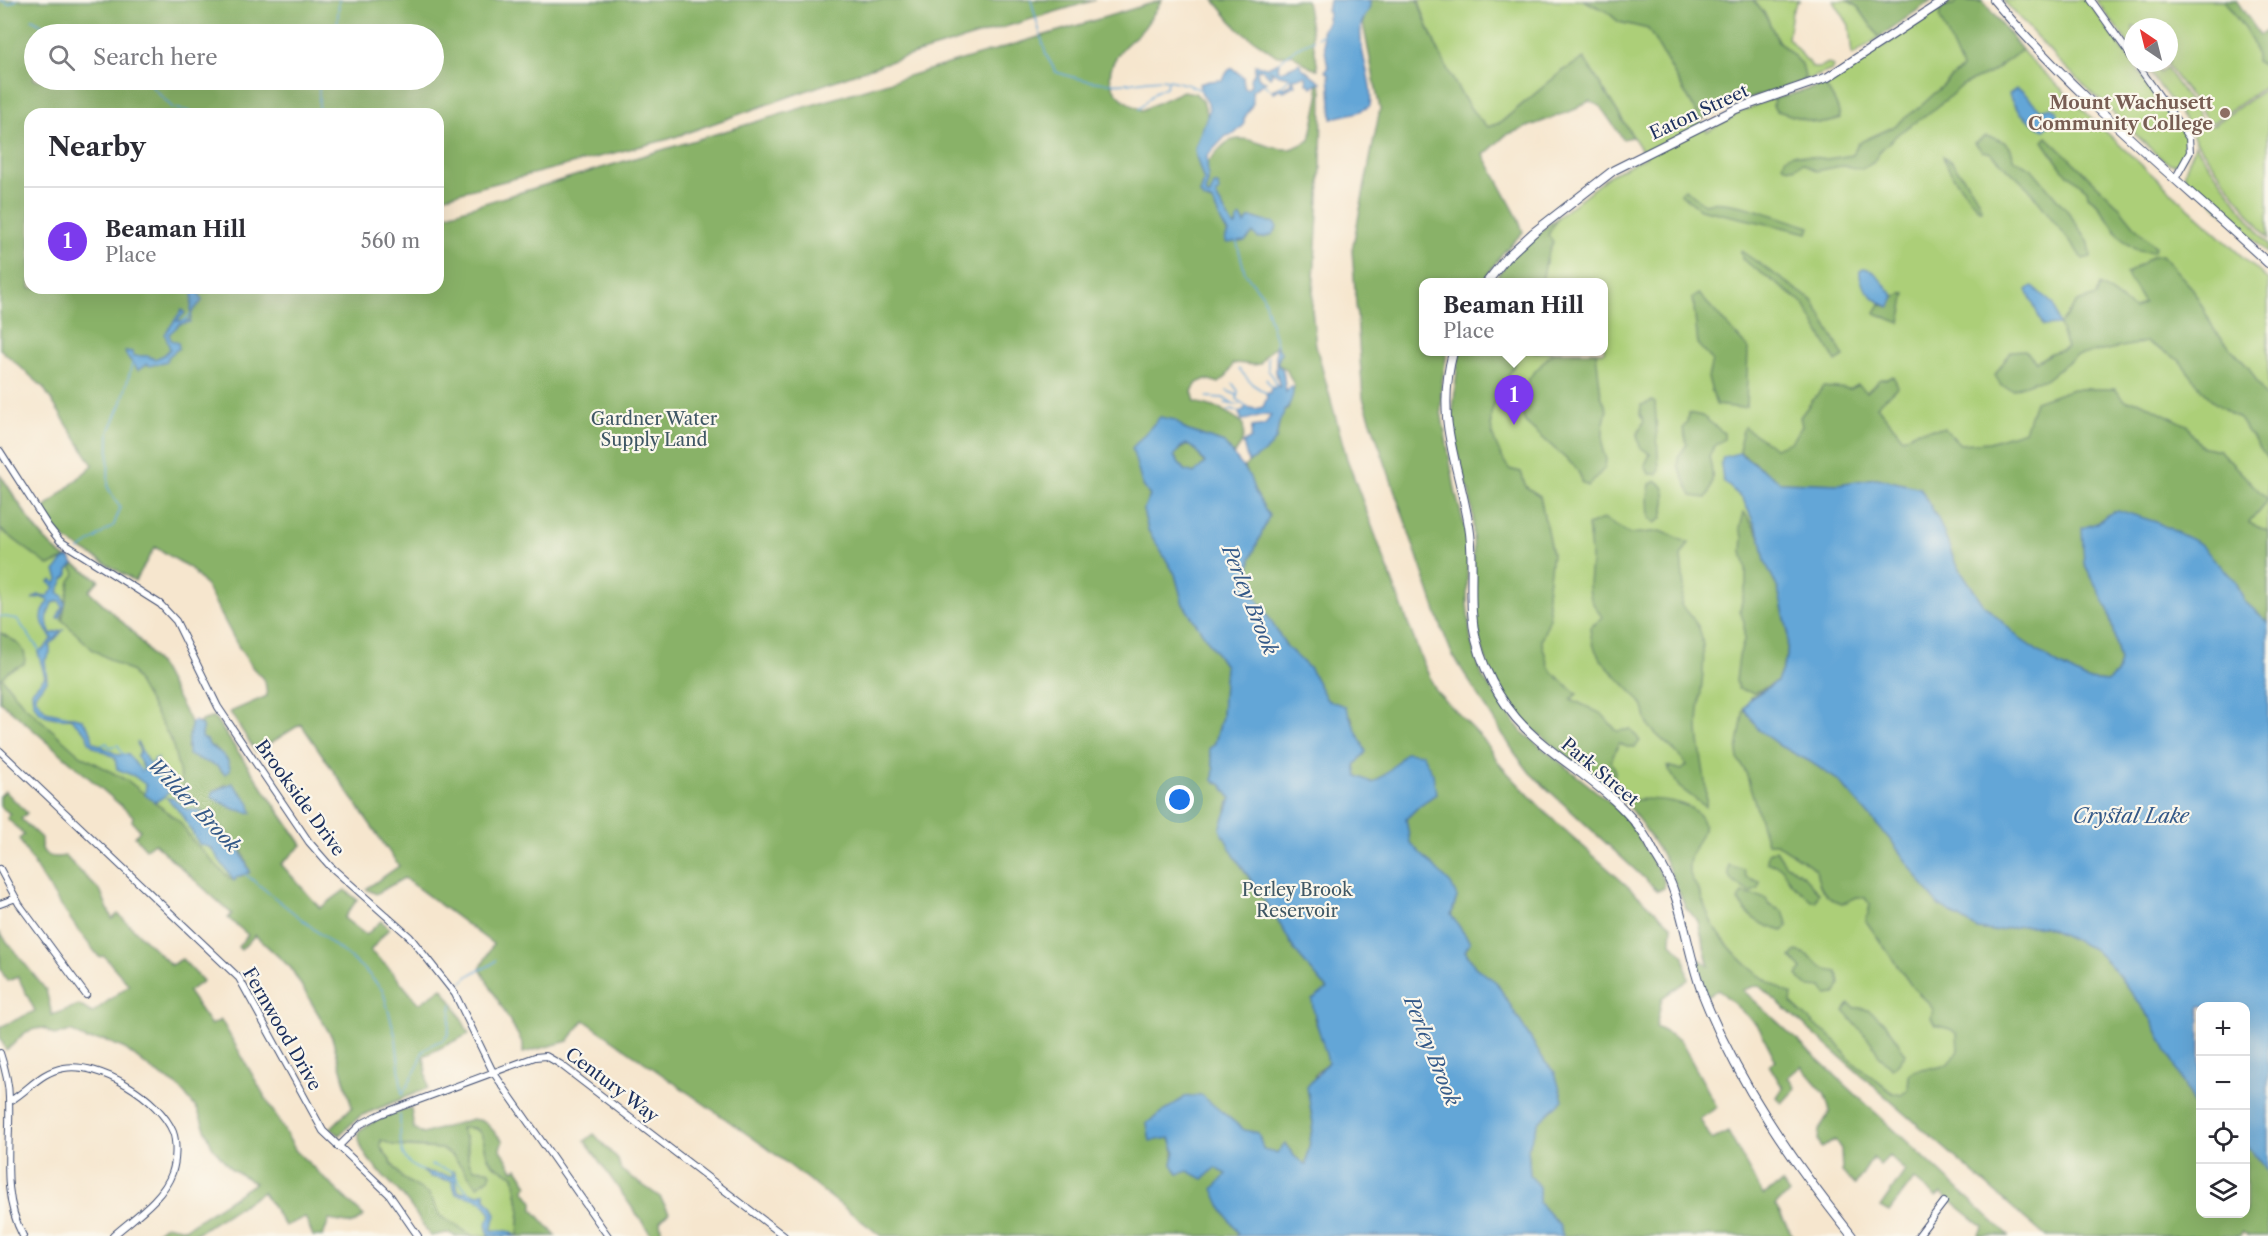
<!DOCTYPE html>
<html lang="en">
<head>
<meta charset="utf-8">
<style>
	:root { --surface:#fff; --page:#f2f2f3; --text:#2b2b33; --muted:#7c7c81; --line:#e1e1e2; --accent:#7c3aed }
	body { margin:0; font-family:"Libre Caslon Text",serif; background:var(--page); color:var(--text) }
	.controls { position:absolute; right:18px; bottom:18px; display:grid; overflow:hidden; border-radius:12px; box-shadow:0 6px 24px #0002 }
	.controls button { width:54px; height:54px; display:grid; place-items:center; padding:0; border:0; border-bottom:2px solid var(--line); background:var(--surface); color:var(--text); font:30px sans-serif }
	.compass { position:absolute; left:2124px; top:18px; width:54px; height:54px; border-radius:50%; background:var(--surface); box-shadow:0 6px 24px #0002; rotate:325deg }
	.you { position:absolute; left:1180px; top:800px; width:21px; height:21px; margin:-15px; border:4px solid #fff; border-radius:50%; background:#1a73e8; box-shadow:0 0 0 9px #1a73e833 }
	.badge { display:grid; place-items:center; width:39px; height:39px; border-radius:50%; background:var(--accent); color:#fff; font-size:20px; font-weight:700 }
	.pin { position:absolute; translate:-50% -50px; filter:drop-shadow(0 2px 3px #0008) }
	.pin::after { content:''; position:absolute; top:32px; width:21px; height:18px; background:inherit; clip-path:polygon(0 0,100% 0,50% 100%) }
	.popup { position:absolute; left:1419px; top:278px; width:189px; height:78px; box-sizing:border-box; display:grid; place-content:center; border-radius:12px; background:var(--surface); filter:drop-shadow(0 2px 4px #0005); font-size:20px; white-space:nowrap; color:var(--muted) }
	.popup b { font-size:22px; color:var(--text) }
	.popup::after { content:''; position:absolute; left:50%; top:100%; margin-left:-12px; border:12px solid transparent; border-top-color:var(--surface) }
	.list { margin:0; padding:0; list-style:none }
	h2 { display:flex; justify-content:space-between; align-items:center; height:78px; margin:0; padding:0 24px; font-size:26px }
	h2 small { font-size:20px; font-weight:400; color:var(--muted) }
	.list li { display:grid; grid-template-columns:39px 1fr auto; gap:18px; align-items:center; box-sizing:border-box; height:108px; padding:0 24px; border-top:2px solid var(--line) }
	.list b { display:block; font-size:22px; white-space:nowrap }
	.list p { margin:0; font-size:20px; white-space:nowrap; color:var(--muted) }
	.list em { font-size:20px; font-style:normal; color:var(--muted) }
	.icon { flex:none; width:33px; height:33px; fill:none; stroke:currentColor; stroke-width:2; stroke-linecap:round; stroke-linejoin:round }
	.map { position:relative; flex:none; width:2268px; height:1236px; overflow:hidden }
	.search { position:absolute; background:var(--surface); box-shadow:0 6px 24px #0002; left:24px; top:24px; width:420px; height:66px; display:flex; align-items:center; gap:15px; box-sizing:border-box; padding:0 21px; border-radius:33px; color:var(--muted); font-size:22px }
	.panel { position:absolute; background:var(--surface); box-shadow:0 6px 24px #0002; left:24px; top:108px; width:420px; height:186px; border-radius:18px }
	.map>svg:first-child { display:block }
	.green { fill:#accf78; stroke:#647f6b; stroke-width:1.5 }
	.forest { fill:#89b268; stroke:#527063; stroke-width:1.5; fill-rule:evenodd }
	.water { fill:#63a6d7; stroke:#3f6a9a; stroke-width:1.5; fill-rule:evenodd }
	.lines { fill:none; stroke-linecap:round; stroke-linejoin:round }
	.stream { stroke:#63a6d7; stroke-width:1.5 }
	.minor-casing { stroke:#3c4a6f; stroke-width:8 }
	.tertiary-casing { stroke:#3c4a6f; stroke-width:10 }
	.minor { stroke:#fff; stroke-width:6 }
	.tertiary { stroke:#fff; stroke-width:8 }
	.education-dot { fill:#8d6e63; stroke:#fbf7ec; stroke-width:2 }
	.labels { text-anchor:middle; stroke-width:4.5; stroke-linejoin:round; paint-order:stroke }
	.education-label { font-size:18px; font-weight:bold; fill:#785e54; stroke:#fbf7ec; text-anchor:end }
	.street-label { font-size:18px; fill:#1b2f5e; stroke:#fbf7ec }
	.park-label { font-size:18px; fill:#3f5764; stroke:#fbf7ec }
	.water-label { font-size:20px; font-style:italic; fill:#345988; stroke:#fbf7ec }
</style>
</head>
<body>
<div class="map">
<svg width="2268" height="1236" viewBox="0 0 2268 1236">
	<rect width="100%" height="100%" fill="#fbf7ec"/>
	<filter id="ink" filterUnits="userSpaceOnUse"><feTurbulence type="fractalNoise" baseFrequency=".0167" numOctaves="2"/><feDisplacementMap in="SourceGraphic" scale="12" xChannelSelector="R" yChannelSelector="G"/><feConvolveMatrix kernelMatrix="1 2 1 2 8 2 1 2 1" color-interpolation-filters="sRGB"/></filter>
	<filter id="wash" filterUnits="userSpaceOnUse"><feTurbulence type="fractalNoise" baseFrequency=".008" numOctaves="4" result="noise"/><feDisplacementMap in="SourceGraphic" scale="24" xChannelSelector="R" yChannelSelector="G"/><feGaussianBlur stdDeviation="1.35" result="paint"/><feColorMatrix in="noise" values="0 0 0 0 0 0 0 0 0 0 0 0 0 0 0 0 0 1.4 0 .05"/><feComposite in="paint" operator="in"/></filter>
	<g filter="url(#wash)">
		<rect width="100%" height="100%" fill="#f6e6ce"/>
		<!-- green -->
		<path class="green" d="M1419 0H1583L1606 11 1619 22 1648 28 1707 131 1732 118 1734 115 1769 100 1824 85 1953 0H1982L2026 55 2123 148 2268 280V622L2244 601 1723 481 1743 499 1761 538 1777 682 1751 697 2043 926 1916 1121 1758 985 1732 993 1711 976 1695 909 1633 800 1614 782 1544 669 1501 468 1486 414 1510 352H1604V282H1532L1548 235 1558 217 1610 175 1646 157 1584 59 1561 72 1500 123 1487 127C1462 108 1428 32 1419 0Z
			M1753 0H1801L1797 2 1792 12 1788 38 1813 68H1819L1828 63 1833 66 1832 70 1801 82 1805 77 1795 57 1778 41 1764 12Z
			M1833 0H1847L1858 7 1879 37 1852 56 1849 25Z
			M2003 0H2087L2185 136C2188 145 2187 166 2173 164 2167 164 2160 157 2155 153L2058 60Z
			M2096 0H2224L2252 40 2256 54 2266 62 2268 59V84L2214 122H2209L2166 63H2169V27H2133V50Z
			M2143 63H2153L2160 73 2166 68 2199 115 2200 119 2191 125H2188Z
			M2268 87V239L2195 140 2191 131 2202 121 2209 126 2215 124Z
			M2195 145 2268 245V253L2185 177C2183 167 2193 156 2195 145Z
			M4 480C22 507 38 540 66 558L69 557 74 564 99 580 89 591 133 632 161 668 191 725 214 717 302 845 259 885 402 1099 360 1116 339 1135 331 1128 352 1107 332 1037 291 968 140 830 151 815 0 701V483Z
			M461 1128C495 1126 477 1150 493 1164 498 1170 508 1171 514 1176L520 1210 518 1236H473L461 1230 440 1216 433 1201 402 1178 380 1146 381 1140 404 1147 442 1149 453 1156 478 1186 489 1178 482 1169H474C464 1160 470 1151 467 1141 465 1135 462 1135 461 1128Z"/>
		<!-- forest -->
		<path class="forest" d="M0 0H1095L888 62 669 139 438 198V114H30V288H438V217L1162 0C1157 7 1150 21 1142 30 1135 38 1125 44 1119 53 1099 80 1116 99 1142 110L1183 91 1195 93 1203 101 1207 113V121L1197 143 1196 156 1204 181 1200 194 1208 201H1211C1219 211 1221 224 1228 234L1225 240 1240 242 1248 239 1251 234 1269 223 1255 218 1246 225 1242 219 1236 226H1233L1216 196 1217 193 1213 191 1210 195H1206L1205 192 1208 182 1206 163C1215 157 1219 146 1230 141 1249 133 1268 151 1289 149 1295 148 1304 143 1310 140L1319 97 1317 85 1320 84 1322 91 1321 166 1312 309 1316 346 1347 459 1421 658 1436 691 1483 739 1501 766 1547 814 1672 926 1671 943 1684 956 1688 980 1662 998 1656 1027 1680 1040 1717 1107 1700 1119 1712 1140 1728 1132 1763 1195 1782 1183 1789 1193 1775 1205 1793 1236H1563L1559 1225 1539 1203V1187L1530 1175 1528 1148 1555 1073 1545 1062 1496 982 1475 967 1465 950 1470 942 1451 915 1457 897 1410 843 1406 819 1420 805 1436 794 1406 753 1389 772 1372 783 1357 776 1355 765 1366 752 1356 734 1352 718 1327 700 1310 669 1287 647 1248 585 1251 558 1269 516 1255 492 1245 467 1249 461 1254 459 1276 440 1279 423 1283 413 1288 409 1294 385 1286 369 1277 364 1281 354 1276 345 1265 356 1260 364C1249 367 1242 361 1233 364L1226 377 1219 383 1206 379 1197 383 1192 391 1195 402 1221 409 1242 422C1247 434 1241 446 1234 455L1224 443 1186 430 1175 420 1138 466 1142 484 1150 496 1143 510 1148 530 1175 574 1183 604 1225 666 1222 717 1215 743 1209 749 1214 769 1213 780 1222 785 1231 798 1226 809 1234 855 1281 925 1295 951 1327 989 1314 1018 1324 1044 1328 1062 1315 1074 1310 1106 1313 1123 1306 1165 1295 1157 1286 1144 1277 1153 1263 1149 1258 1133 1244 1130 1222 1112 1185 1097 1147 1123C1167 1135 1178 1138 1172 1164L1188 1171 1215 1167 1228 1174 1221 1207 1238 1233 1236 1236H881L767 1148 584 1020 568 1041 523 1053V1044L480 969 493 944 404 878 376 894 366 889 399 866 301 724 256 752 230 712 267 696 265 681 252 667 238 646 206 586 190 568 155 547 135 581 66 540 54 527 43 510 93 465 43 387 0 349ZM34 34H434V80H34Z
			M1214 0H1306L1318 69 1311 68 1292 54 1277 56 1237 28Z
			M1367 0H1418C1428 32 1462 108 1488 127L1500 123 1561 72 1584 58 1633 137 1623 139 1600 106 1589 101 1576 109 1506 135 1484 155 1517 216 1523 232 1502 254 1482 282H1424V352H1447L1441 388V411L1456 495 1468 539 1467 603 1471 641 1483 678 1521 731 1612 804 1630 823 1664 880V888L1658 891 1530 773 1514 752 1452 654 1442 629 1363 398 1352 250 1380 109 1363 23Z
			M1583 0H1753L1764 12 1778 41 1802 64 1805 77 1801 82 1744 100 1701 120 1648 29 1619 22 1606 11Z
			M1847 0H1932L1879 37 1858 7Z
			M1958 0 1983 2 2022 50 1990 73 1963 85 1936 108 1899 133 1881 150 1873 163 1862 169 1842 166 1816 171 1803 163 1794 168 1785 167 1783 165C1784 158 1787 155 1794 154L1827 159 1853 155 1858 143 1893 127 1922 105 1962 68 1939 16 1942 7 1955 4Z
			M2224 0H2236L2260 35 2268 30V59L2263 65 2256 61C2257 38 2236 18 2224 0Z
			M1824 85C1831 93 1839 107 1840 118 1818 131 1798 115 1776 111L1773 106 1774 99Z
			M1985 136C2000 139 2013 142 2013 159L2031 168 2069 213 2089 243 2091 257 2083 259 2029 189 1991 153 1982 151 1975 143Z
			M2047 137 2117 204 2138 230 2155 246 2154 252C2148 251 2140 251 2135 249 2113 238 2107 208 2088 196L2087 190 2062 169 2043 141Z
			M1943 156C1953 161 1981 198 1981 210H1979C1967 193 1949 176 1943 156Z
			M1685 189 1704 204C1728 196 1785 220 1810 227L1808 233 1700 209 1680 193Z
			M1558 217 1548 235 1553 242 1547 256 1542 282H1492L1517 251Z
			M1741 251 1813 301 1844 357 1836 362 1803 303 1742 259Z
			M2162 255 2193 289 2215 331 2249 368 2268 401V460L2239 419 2215 403 2202 390 2179 360 2147 342 2076 356 2045 380 2034 381 2013 390 2001 386 1995 375 2011 351 2025 350 2036 362 2051 353 2067 348 2059 325 2077 302 2096 296 2100 285 2134 309 2144 303 2126 274 2153 256Z
			M1906 293 1900 323 1875 313 1880 304 1890 307 1894 296Z
			M1699 294 1748 348 1746 407 1742 408 1716 405 1708 378 1712 360 1698 345 1693 298Z
			M1459 352H1521C1514 367 1492 402 1491 415 1489 433 1500 455 1509 469L1521 472 1526 487 1540 496 1552 554 1547 594 1550 618 1541 640 1548 665 1552 672 1577 694 1571 699 1602 714 1617 731 1631 729 1640 741 1635 747H1627L1619 743 1611 761 1615 769 1614 782 1633 800C1653 798 1696 799 1703 823 1707 833 1686 854 1689 870 1690 877 1696 885 1699 891 1704 902 1707 915 1713 925 1732 954 1760 981 1792 994L1791 1003 1815 1025 1835 1040 1850 1060 1893 1093 1901 1095 1908 1090 1909 1074C1920 1064 1939 1072 1950 1062 1953 1059 1956 1054 1958 1050L1957 1034 1950 1029 1935 1025 1931 1018 1933 1010 1929 1003 1913 988 1866 921 1870 905 1865 898 1857 897 1842 904C1824 899 1818 886 1816 869L1776 843H1767L1746 773 1738 759 1737 751 1744 708 1759 730 1780 746 1809 761 1839 781 1893 843 1938 905 1978 929 1993 931 2021 926H2043L2094 949 2112 967 2152 1020 2194 1105 2200 1110V1214H2246V1143L2268 1171V1236H2249L2242 1232 2240 1236H2045L1758 985 1743 990 2009 1236H1978L1983 1227 1941 1193 1936 1197 1914 1179 1889 1212 1880 1207 1905 1171 1889 1156 1880 1165 1873 1158 1855 1185 1842 1172 1841 1149 1835 1140 1822 1148 1818 1140 1819 1130 1830 1111 1824 1093 1801 1066 1788 1077 1796 1088 1782 1103 1777 1097 1783 1088 1769 1065 1776 1061 1758 1026 1718 989 1707 997 1697 957 1709 966 1698 921 1686 908 1665 860 1644 827 1628 806 1524 722 1504 695 1490 672 1476 631 1474 605 1473 518 1469 491 1459 461 1452 419Z
			M1553 352H1596L1601 395 1607 410 1603 427V451L1606 459 1605 468 1588 486 1581 482 1580 475 1575 467 1525 422 1519 404 1530 377Z
			M1893 376 1898 386 1877 406 1903 438 1919 430 1944 428 1960 444 1989 442 2025 431 2035 402 2073 389H2115L2126 401H2138L2187 425 2201 446 2219 450 2268 500 2249 523 2268 531V622L2244 601 2236 582 2107 515 2097 523 2084 563 2108 609 2120 661 2117 673 2107 682 2087 680 2058 665 2020 639 1983 604 1955 562 1938 519 1920 488 1877 478 1839 484 1780 482 1740 452V441L1744 427 1775 448 1791 442 1802 426 1800 417 1823 387 1851 389 1858 385 1867 392 1880 379H1888Z
			M1652 401 1655 403 1659 470 1657 474H1649L1645 465 1650 454 1640 447 1637 435 1644 421 1640 414 1641 405Z
			M1688 413 1702 416 1724 433V439L1714 447 1709 456C1713 473 1715 484 1706 498L1692 496 1678 466V458L1687 444 1683 429 1687 422Z
			M1186 444 1195 449 1205 464 1194 473 1184 470 1174 456Z
			M0 475C20 503 36 538 66 558L53 564 48 565 0 529Z
			M1657 481C1670 489 1665 505 1662 518L1655 523 1649 518 1648 497 1650 484Z
			M1744 512 1761 538 1765 561 1778 589 1788 631 1787 656 1777 682 1754 693 1738 689 1736 681 1739 656 1744 641V623L1740 610 1746 584V568L1742 552 1743 536 1740 528Z
			M1603 519 1630 534 1661 531 1689 543 1681 556 1684 588 1681 605C1688 612 1697 621 1700 631 1709 662 1698 697 1698 728 1699 755 1708 780 1706 807L1679 787 1667 766 1682 770 1687 765C1677 750 1666 745 1654 732 1642 720 1647 712 1641 703 1621 675 1591 664 1590 627L1603 618C1583 594 1590 586 1591 559 1591 548 1589 536 1588 525Z
			M74 564 99 580 89 591 133 632 161 668 192 725 187 748 197 757 217 766 222 772 228 761 217 749 209 745 207 740 202 738V726L199 722 214 717 302 845 281 864 320 908 345 890 357 900 344 918 366 935 381 921 389 928 370 951 388 967 419 1004 442 988 455 1006 469 1034 424 1056 428 1088 360 1116 339 1135 331 1128 352 1107 332 1037 291 968 255 935 241 950 238 947 248 935 228 918 232 914 154 843 146 849 135 837 140 830 132 821 133 816 0 701V633C14 640 29 647 24 664L8 671 2 678 23 704 80 755 128 781 180 822 192 840 230 879 234 880 237 877 250 872 241 848 222 827 185 796 172 742 132 672 93 650 62 620 70 581 75 574 72 567ZM226 784 241 792 249 802 241 810 212 797 213 792Z
			M5 791 27 813 21 819 41 838C40 855 49 859 65 856L101 892 112 919 118 914 171 965 182 959 203 981 188 992 211 1025 221 1020 296 1151 364 1216 353 1224 329 1220 323 1236H313L305 1217 285 1226 263 1192 192 1236H152L166 1225 185 1229 255 1183 231 1169 212 1146 197 1109 178 1086 152 1070 125 1049 104 1040H87L71 1031 54 1035 44 1028C18 1030 24 1038 6 1050L0 1038V1027L35 1011 18 977 7 981 0 968V933L46 990 52 1015 79 1005 92 1013 129 985 104 956 99 957C69 920 43 881 19 839L24 835 7 818 10 814 0 806V796Z
			M1776 850 1785 864 1803 875 1819 893 1816 901H1812L1790 882 1782 868 1767 862 1768 853Z
			M1729 865 1744 870 1746 877 1760 882 1758 890 1750 892C1738 885 1725 881 1729 865Z
			M1743 893 1766 898 1769 905 1783 911 1788 926 1783 931C1761 925 1749 919 1738 900Z
			M1796 951C1813 953 1816 970 1837 972 1841 981 1841 986 1835 994L1827 995 1822 987C1809 989 1805 986 1797 975L1802 969 1791 957Z
			M1849 1004 1855 1008C1869 1005 1884 1022 1893 1033 1898 1040 1899 1047 1906 1053L1898 1064 1892 1068 1879 1056 1871 1042 1844 1011Z
			M411 1108 414 1129 423 1134 472 1119 484 1121 503 1141 500 1148 513 1170 517 1168 528 1185 524 1190 533 1202V1210L556 1236H518L520 1210 514 1176C508 1171 498 1170 493 1164 478 1151 493 1124 461 1128 462 1135 466 1137 467 1143 469 1154 465 1160 474 1169L488 1170 491 1173 489 1178 477 1186 453 1156 442 1149 392 1145 381 1140 380 1146 402 1178 429 1194 440 1216 473 1236H455L448 1233 430 1236C421 1222 412 1206 400 1193 386 1176 356 1156 359 1131 375 1119 392 1114 411 1108Z
			M594 1134 618 1160 621 1170 660 1197 669 1212 660 1221 662 1236H652L585 1141Z"/>
		<!-- water -->
		<path class="water" d="M1329 0H1370C1371 14 1362 16 1361 26 1358 54 1374 79 1370 106 1356 116 1345 113 1332 119L1329 74 1325 71 1328 68 1322 31 1328 21 1327 18 1329 13 1327 11Z
			M1279 62 1278 70 1282 71 1300 63 1301 67 1321 82 1312 87 1307 83 1306 76 1293 78 1295 85 1284 91 1279 89 1273 93 1272 90 1281 86 1284 88 1292 83 1290 77 1279 75 1269 70 1272 74 1270 77 1262 70 1257 69 1258 77 1266 82 1252 91 1253 103 1244 119V125L1234 134 1226 136 1207 156 1208 182 1205 192 1207 195H1210L1214 185H1218L1219 191 1216 196 1233 226H1236L1237 220 1241 217 1245 224 1249 218C1258 217 1264 224 1273 222L1277 227C1275 235 1266 238 1258 238L1253 233 1245 241 1227 243 1225 240 1228 232C1219 223 1219 211 1211 201L1204 199 1200 194 1204 181 1196 156 1195 148 1209 111 1208 103 1202 94 1199 84 1209 81 1222 80 1228 71 1232 68 1243 77 1244 87 1247 89 1251 85 1250 79 1254 74 1255 65 1267 67Z
			M2016 89 2022 91 2041 110 2052 107 2057 111 2058 117 2044 130C2030 122 2013 110 2009 94Z
			M1865 268 1874 272 1894 296 1890 307C1877 303 1858 286 1860 271Z
			M2032 286 2054 305 2059 325 2043 326 2027 290Z
			M193 288H202L199 293 202 301 192 312 190 322 180 324 169 334 171 340 178 343 179 348 168 357 167 361 150 366 147 364 138 370 126 355 125 351 132 352 133 356H147L155 359 164 355 170 349 165 334 182 310 185 313 177 321 190 320Z
			M1276 345 1281 352 1277 364 1283 370 1286 392 1291 386 1293 388C1294 403 1283 410 1279 423 1277 429 1278 437 1274 442 1269 449 1255 460 1248 462L1243 443 1251 438 1252 427 1265 425 1271 415C1262 412 1252 420 1242 420L1239 413 1247 407 1256 409 1263 407 1267 398 1266 393H1270L1271 387 1275 388 1276 384 1280 388 1276 372Z
			M1160 417 1175 420 1186 430 1224 443 1249 475 1255 492 1269 516 1251 558 1248 585 1287 647 1310 669 1327 700 1345 706 1366 752 1355 765 1357 776 1373 783 1388 772 1406 752 1422 754 1433 774 1436 794 1420 805 1406 819 1410 843 1451 884 1457 897 1451 915 1470 942 1465 951 1475 967 1496 982 1545 1062 1555 1073 1563 1100 1538 1123 1528 1148 1530 1175 1539 1187V1203L1559 1225 1563 1236H1236L1238 1233 1221 1207 1213 1189 1227 1174 1215 1168 1203 1179 1188 1171 1178 1174 1172 1164 1175 1151 1170 1138 1150 1141 1147 1123 1185 1097 1201 1095 1244 1130 1258 1133 1263 1149 1277 1153 1285 1144 1295 1157 1306 1165 1313 1123 1307 1087 1328 1062C1323 1040 1314 1022 1312 1000L1327 989 1295 951 1281 925 1234 855 1220 829 1231 798 1222 785 1213 780 1214 769 1209 749 1215 743 1222 717 1225 666 1183 604 1175 574 1148 530 1143 510 1150 496 1142 484 1132 448ZM1186 444 1195 449 1205 463 1194 473 1184 470 1174 456 1181 447Z
			M1739 453 1780 482 1839 484 1877 478 1920 488 1938 519 1955 562 1983 604 2020 639 2058 665 2087 680 2107 682 2117 673 2120 661 2108 609 2084 563 2082 528 2097 523 2107 515 2118 510 2156 522 2199 543 2236 582 2244 601 2268 622V1171L2246 1143V1006H2200V1110L2194 1105 2152 1020 2112 967 2094 949 2043 926H2021L1993 931 1978 929 1938 905 1893 843 1839 781 1809 761 1780 746 1759 730 1744 708 1751 698 1777 682 1787 657 1788 631 1778 589 1765 561 1761 538 1743 499 1723 481 1721 464 1723 457Z
			M69 557 74 564 68 570V576L64 579 58 592 63 596 65 604 60 618H57L62 607 60 601 52 603C47 615 45 622 51 634L63 630 50 645V653L45 660 47 681 35 694 36 699 46 711 82 719 91 732 93 742 118 755 128 754 141 771 144 769 137 756 140 752 137 742 149 764 153 763 154 759 158 758C158 769 155 783 171 785L173 788 164 797 155 802 145 795 146 785 134 776 117 769 115 758C105 750 88 750 87 734L70 718C50 719 32 716 32 691L45 677 38 652 45 648 52 638C41 625 38 615 49 601L41 597 32 599 38 595 48 596 55 587 49 582 52 580 56 584 58 579 55 571 63 560Z
			M195 721 202 726V738L207 740 209 745C218 751 230 757 230 770L225 774 217 766 188 755V740L192 722Z
			M232 783 249 802 252 813 234 809 212 797 213 792Z
			M167 798H173L186 809 198 810 203 814 211 822 213 835 221 833 228 842 238 847 250 872 237 877 234 881 211 848 199 844 181 813Z
			M422 1171 450 1176 453 1175V1171L455 1173 458 1191 463 1193 467 1191 478 1195 485 1192V1199L492 1206 496 1215 491 1230 508 1231 516 1236H489L486 1225 491 1215C482 1196 473 1198 456 1194L452 1181 431 1177Z"/>
		<g class="lines">
			<!-- stream -->
			<path class="stream" d="M0 0 9 4 17 0
				M1031 0 1046 55 1056 72C1079 80 1102 85 1127 83 1141 82 1155 77 1169 80
				M32 19 52 30
				M337 29 339 0
				M1318 37 1322 35
				M1278 63 1296 48 1314 40
				M150 80 153 88 173 108 188 111 192 114
				M1263 84 1271 90
				M1279 89 1291 76
				M1139 109 1155 92 1166 87 1169 80 1189 85 1201 90
				M197 114H202
				M319 114V80
				M1236 239 1245 273 1263 296 1277 345
				M183 321 191 314
				M1268 357V370L1274 378 1276 387
				M1239 369 1252 384 1266 393
				M1266 379 1272 388
				M1233 384 1238 391 1237 399 1247 408
				M1227 391 1237 395
				M1207 397 1223 398 1234 404
				M1225 403 1236 405 1242 403
				M1229 411 1232 409 1239 412
				M79 550 114 525 120 507 108 488 109 432 122 402 132 364H133
				M0 616 17 619 40 651
				M102 745 107 743 109 747 118 745 123 755
				M135 766 144 772
				M244 873 365 970 383 991 396 1038 402 1095
				M460 986C472 966 487 972 496 960
				M403 1094 419 1064 423 1051 435 1043 444 1040 448 1034 452 1004
				M400 1115C401 1139 395 1162 423 1171
				M431 1165 451 1171 467 1191"/>
		</g>
	</g>
	<g filter="url(#ink)">
		<g class="lines">
			<defs>
				<path id="minor" d="M2091 0 2133 59
					M2136 63 2189 138 2190 152 2175 179
					M0 451 48 526 60 541 160 604 176 621 218 707 309 842 330 866 410 937 455 994 493 1072 608 1236
					M0 751 239 978 323 1131 389 1194 418 1236
					M0 869 19 904 86 995
					M0 904 16 898
					M0 1053C5 1068 9 1082 9 1098 11 1146 0 1193 23 1236
					M10 1101C29 1090 40 1072 64 1068 100 1062 159 1098 173 1132 177 1143 176 1162 172 1173 163 1199 133 1218 113 1236
					M338 1147 361 1124 381 1114 535 1057 546 1056 560 1064 784 1236
					M1918 1236 1944 1202"/>
				<path id="tertiary" d="M1994 0C2076 97 2175 177 2268 263
					M1487 282 1506 258 1533 233 1614 170 1736 109 1828 77 1945 0
					M1453 352C1435 420 1458 461 1469 526 1474 555 1470 583 1472 612 1474 651 1492 689 1516 718 1547 754 1592 776 1624 810 1637 823 1648 839 1656 856 1663 867 1670 879 1674 892 1686 926 1690 961 1703 995 1738 1083 1793 1162 1852 1236"/>
			</defs>
			<!-- minor casing -->
			<use href="#minor" class="minor-casing"/>
			<!-- tertiary casing -->
			<use href="#tertiary" class="tertiary-casing"/>
			<!-- minor -->
			<use href="#minor" class="minor"/>
			<!-- tertiary -->
			<use href="#tertiary" class="tertiary"/>
		</g>
	</g>
	<!-- markers -->
	<circle class="education-dot" cx="2225" cy="113" r="6"/>
	<g class="labels">
		<!-- education labels -->
		<g class="education-label">
			<text x="2213" y="109">Mount Wachusett<tspan x="2213" dy="21">Community College</tspan></text>
		</g>
		<!-- street labels -->
		<g class="street-label">
			<text transform="translate(1699 112) rotate(-25)" y="6">Eaton Street</text>
			<text transform="translate(1600 772) rotate(40)" y="6">Park Street</text>
			<text transform="translate(300 798) rotate(54)" y="6">Brookside Drive</text>
			<text transform="translate(282 1029) rotate(60)" y="6">Fernwood Drive</text>
			<text transform="translate(612 1085) rotate(37)" y="6">Century Way</text>
		</g>
		<!-- park labels -->
		<g class="park-label">
			<text x="654" y="425">Gardner Water<tspan x="654" dy="21">Supply Land</tspan></text>
			<text x="1297" y="896">Perley Brook<tspan x="1297" dy="21">Reservoir</tspan></text>
		</g>
		<!-- water labels -->
		<g class="water-label">
			<text transform="translate(1250 600) rotate(68)" y="7">Perley Brook</text>
			<text transform="translate(194 805) rotate(46)" y="7">Wilder Brook</text>
			<text x="2131" y="823">Crystal Lake</text>
			<text transform="translate(1432 1051) rotate(68)" y="7">Perley Brook</text>
		</g>
	</g>
</svg>
<div class="controls">
<button>+</button>
<button>−</button>
<button><svg class="icon" aria-label="locate" viewBox="0 0 24 24"><circle cx="12" cy="12" r="6"/><path d="M12 2v4M12 18v4M2 12h4M18 12h4"/></svg></button>
<button><svg class="icon" aria-label="layers" viewBox="0 0 24 24"><path d="M12 4l9 5-9 5-9-5zM3 14l9 5 9-5"/></svg></button>
</div>
<svg class="compass" viewBox="-18 -18 36 36"><path d="M0-13l5 13h-10z" fill="#e53935"/><path d="M0 13l5-13h-10z" fill="#7c7c81"/></svg>
<div class="you"></div>
<div class="pin badge" style="left:1514px;top:425px">1</div>
<div class="popup"><b>Beaman Hill</b>Place</div>
<div class="search"><svg class="icon" aria-label="search" viewBox="0 0 24 24"><circle cx="10" cy="10" r="6"/><path d="M15 15l6 6"/></svg>Search here</div>
<section class="panel">
<h2>Nearby<small></small></h2>
<ul class="list">
<li><span class="badge">1</span><div><b>Beaman Hill</b><p>Place</p></div><em>560 m</em></li>
</ul>
</section>
</div>
</body>
</html>
